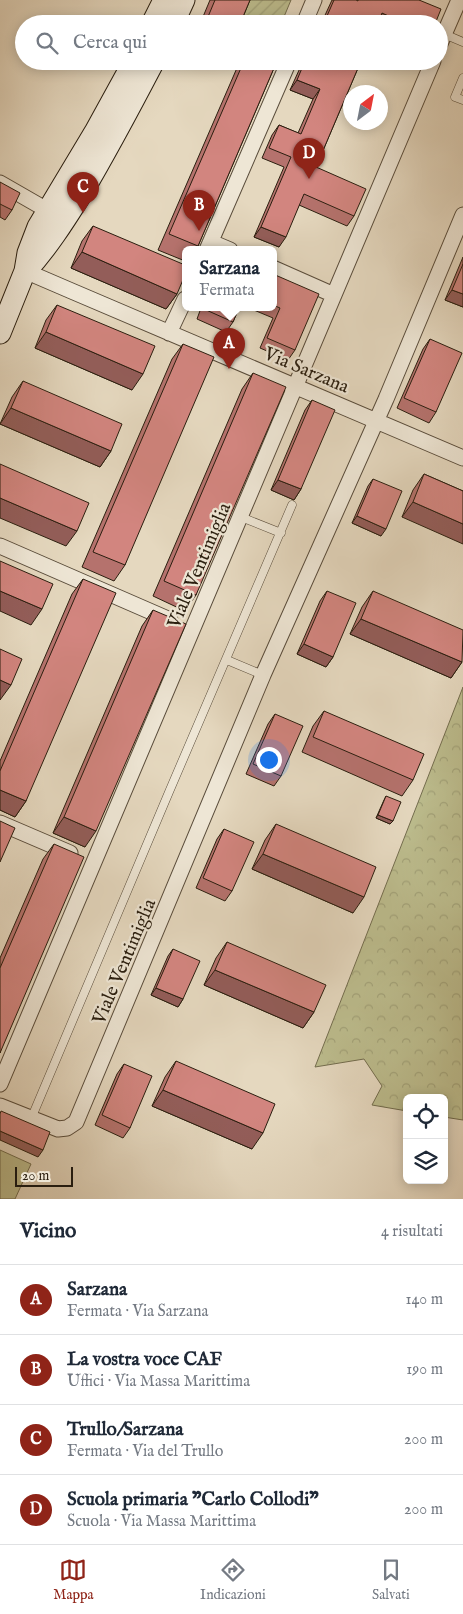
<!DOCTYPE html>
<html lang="it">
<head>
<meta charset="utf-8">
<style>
	:root { --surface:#fff; --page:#f6f6f7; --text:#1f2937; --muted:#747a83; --line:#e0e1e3; --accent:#8f2418 }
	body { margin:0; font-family:"IM FELL English",serif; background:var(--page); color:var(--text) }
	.controls { position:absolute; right:15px; bottom:15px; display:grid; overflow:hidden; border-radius:8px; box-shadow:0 2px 12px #0003 }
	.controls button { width:45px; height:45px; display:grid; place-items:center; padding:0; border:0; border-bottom:1px solid var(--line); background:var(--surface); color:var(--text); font:25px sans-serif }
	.compass { position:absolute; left:343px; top:85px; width:45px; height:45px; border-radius:50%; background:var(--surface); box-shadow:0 2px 12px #0003; rotate:32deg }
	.scale { position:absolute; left:15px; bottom:12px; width:58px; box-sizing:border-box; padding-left:5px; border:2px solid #2a1e0f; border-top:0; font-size:14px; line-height:18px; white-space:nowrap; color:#2a1e0f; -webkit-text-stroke:4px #eee6d5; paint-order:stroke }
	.you { position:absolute; left:268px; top:759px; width:18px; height:18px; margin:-12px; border:4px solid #fff; border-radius:50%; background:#1a73e8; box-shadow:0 0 0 8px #1a73e833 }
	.badge { display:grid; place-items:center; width:32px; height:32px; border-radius:50%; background:var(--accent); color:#fff; font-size:16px; font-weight:700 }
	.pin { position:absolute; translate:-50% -41px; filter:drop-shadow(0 1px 2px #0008) }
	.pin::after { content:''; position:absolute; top:26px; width:18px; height:15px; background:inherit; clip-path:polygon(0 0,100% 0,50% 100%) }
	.popup { position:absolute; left:182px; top:246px; width:95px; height:65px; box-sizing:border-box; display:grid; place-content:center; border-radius:8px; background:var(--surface); filter:drop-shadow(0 1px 4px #0005); font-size:16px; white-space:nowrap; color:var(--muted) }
	.popup b { font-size:19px; color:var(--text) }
	.popup::after { content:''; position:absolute; left:50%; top:100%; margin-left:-10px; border:10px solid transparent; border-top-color:var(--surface) }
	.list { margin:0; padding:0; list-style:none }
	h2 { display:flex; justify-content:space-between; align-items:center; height:65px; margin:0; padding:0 20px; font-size:21px }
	h2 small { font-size:16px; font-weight:400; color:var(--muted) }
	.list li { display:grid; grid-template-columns:32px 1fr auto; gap:15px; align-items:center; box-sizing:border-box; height:70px; padding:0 20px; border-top:1px solid var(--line) }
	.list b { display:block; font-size:19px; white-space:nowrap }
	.list p { margin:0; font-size:16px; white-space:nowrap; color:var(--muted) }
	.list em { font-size:16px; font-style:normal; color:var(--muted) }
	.icon { flex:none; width:28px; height:28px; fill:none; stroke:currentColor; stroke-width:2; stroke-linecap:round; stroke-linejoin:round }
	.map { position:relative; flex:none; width:463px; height:1199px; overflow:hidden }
	.search { position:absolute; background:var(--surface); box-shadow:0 2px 12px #0003; left:15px; right:15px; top:15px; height:55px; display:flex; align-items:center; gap:12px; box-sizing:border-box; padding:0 18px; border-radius:28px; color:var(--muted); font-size:19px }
	.sheet { height:345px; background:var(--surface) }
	nav { display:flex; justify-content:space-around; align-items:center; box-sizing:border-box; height:70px; border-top:1px solid var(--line); background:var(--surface); font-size:14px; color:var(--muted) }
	nav a { display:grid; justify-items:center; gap:2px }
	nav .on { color:var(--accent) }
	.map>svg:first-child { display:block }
	.forest { fill:url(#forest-crowns); stroke:#736d4e }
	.garden { fill:url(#garden-furrows); stroke:#736d4e }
	.pitch { fill:#bcbc8d; stroke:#736d4e }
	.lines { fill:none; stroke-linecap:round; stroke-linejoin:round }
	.lane-casing { stroke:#594c3b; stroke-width:9 }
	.street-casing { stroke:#594c3b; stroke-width:17 }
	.secondary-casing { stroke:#2a1e0f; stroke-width:23 }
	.lane { stroke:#eee6d5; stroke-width:8 }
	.street { stroke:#eee6d5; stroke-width:15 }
	.secondary { stroke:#eee6d5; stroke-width:21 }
	.wall { fill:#b5726d; stroke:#2a1e0f }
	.shaded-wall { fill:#935d59; stroke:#2a1e0f }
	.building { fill:#d2857f; stroke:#2a1e0f }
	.labels { text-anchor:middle; stroke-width:4.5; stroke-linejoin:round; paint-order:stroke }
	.street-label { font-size:19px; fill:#2a1e0f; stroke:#eee6d5 }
</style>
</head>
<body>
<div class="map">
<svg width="463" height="1199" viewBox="0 0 463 1199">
	<defs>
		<pattern id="forest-crowns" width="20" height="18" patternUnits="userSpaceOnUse" patternTransform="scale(1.25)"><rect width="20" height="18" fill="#bcbc8d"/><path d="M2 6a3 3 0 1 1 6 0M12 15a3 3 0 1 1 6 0" fill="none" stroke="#a2a178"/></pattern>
		<pattern id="garden-furrows" width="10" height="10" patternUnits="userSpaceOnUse" patternTransform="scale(1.25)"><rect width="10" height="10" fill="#bcbc8d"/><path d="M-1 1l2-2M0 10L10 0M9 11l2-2" fill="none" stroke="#a2a178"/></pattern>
	</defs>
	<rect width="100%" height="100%" fill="#e5d8bf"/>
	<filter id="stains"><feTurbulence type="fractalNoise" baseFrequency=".004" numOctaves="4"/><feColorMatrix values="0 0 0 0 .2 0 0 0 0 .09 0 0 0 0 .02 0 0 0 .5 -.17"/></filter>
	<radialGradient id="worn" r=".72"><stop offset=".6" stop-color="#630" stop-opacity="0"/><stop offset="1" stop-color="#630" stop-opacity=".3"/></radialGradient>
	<!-- forest -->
	<path class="forest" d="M463 687V1120L444 1117V1098H407V1111L372 1105 382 1086 364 1059 315 1067Z"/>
	<!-- garden -->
	<path class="garden" d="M249 0H291L281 24H239Z"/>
	<!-- pitch -->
	<path class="pitch" d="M0 1150 31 1164 15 1199H0Z"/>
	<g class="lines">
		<defs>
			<path id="lane" d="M444 34 463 42
				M463 78 455 97 463 100
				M241 517 281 533
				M227 660 263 675
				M31 1119 169 792 292 505"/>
			<path id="street" d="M304 24 314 0
				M439 46 459 0
				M0 183 47 210
				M211 242 230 250
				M207 250 289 61
				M273 268 334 295
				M25 271C171 334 318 395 463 458
				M169 333 185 299
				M0 546 170 620
				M0 823 70 853
				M0 1084 433 61
				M0 1106 58 1129 67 1128 76 1122 263 675 386 399 463 215"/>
			<path id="secondary" d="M152 24 164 0
				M173 24 184 0
				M26 271C47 248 63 223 80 196 106 152 130 107 154 61
				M0 333 25 271 28 253 38 227 95 132 134 61"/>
		</defs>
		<!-- lane casing -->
		<use href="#lane" class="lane-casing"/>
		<!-- street casing -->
		<use href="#street" class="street-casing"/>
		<!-- secondary casing -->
		<use href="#secondary" class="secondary-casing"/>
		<!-- lane -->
		<use href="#lane" class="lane"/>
		<!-- street -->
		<use href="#street" class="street"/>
		<!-- secondary -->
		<use href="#secondary" class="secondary"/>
	</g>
	<!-- wall -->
	<path class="wall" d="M210 0H250L240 24H200Z
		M332 0H419L435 24H321Z
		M240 61H277L198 246 195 250H185V261L158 250Z
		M304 61H315L327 67 329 61H361L316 167 354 216 347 226 299 205 279 247 254 237 284 167 262 158 272 135 279 125 298 133 313 99 290 90 300 68Z
		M0 182 12 210 5 220 0 217Z
		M93 226 177 294 166 309 71 268 82 241Z
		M463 257V307L445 300Z
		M273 274 295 350 288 360 260 348 273 318 249 308H273Z
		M57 305 132 390 35 348 46 320Z
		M201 308H239L233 322 226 332 197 319Z
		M430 339 436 412 429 423 397 408 423 349Z
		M183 344 125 565 114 581 82 567 172 359Z
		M253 373 196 595 185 611 153 596 242 389Z
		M23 381 111 451 100 467 0 424 12 397Z
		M312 400 301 489 294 500 271 490 305 410Z
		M424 474 463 491 402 517 413 490Z
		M373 479 381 536 352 523 368 486Z
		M83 579 26 801 15 817 0 810V761L72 594Z
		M327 591 333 657 326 667 297 654 320 601Z
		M373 591 462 662 451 678 350 634 362 607Z
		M153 610 85 847 53 833 142 626Z
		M324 711 413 780 402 796 302 752 313 726Z
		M275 714 281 776 274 786 246 774 268 724Z
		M386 796 393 821 390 824 376 818 384 800Z
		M276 824 353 913 252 869 265 840Z
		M224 829 232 891 225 901 196 888 217 839Z
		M54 844 0 1053V958L43 859Z
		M227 942 314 1012 303 1028 204 985 216 958Z
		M173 949 183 999 178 1007 151 995 168 956Z
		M176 1061 252 1149 152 1106 165 1077Z
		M124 1064 130 1128 123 1138 95 1125 117 1074Z"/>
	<!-- shaded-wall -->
	<path class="shaded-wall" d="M382 13 406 24H376Z
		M297 80 320 89 313 99 290 90Z
		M261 227 286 237 279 247 254 237Z
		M82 252 177 294 166 309 71 268Z
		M452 290 463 294V307L445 300Z
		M46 332 143 374 132 390 35 348Z
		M11 408 111 451 100 467 0 424Z
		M278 480 301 489 294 500 271 490Z
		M0 498 77 531 66 546 0 518Z
		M413 502 463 524V544L402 517Z
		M357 516 386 529 381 536 352 523Z
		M0 591 42 609 31 625 0 611Z
		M361 619 462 662 451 678 350 634Z
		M304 644 333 657 326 667 297 654Z
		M0 680 11 685 0 700Z
		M0 790 26 801 15 817 0 810Z
		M378 815 393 821 390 824 376 818Z
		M64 817 96 831 85 847 53 833Z
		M263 854 364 897 353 913 252 869Z
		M215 970 314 1012 303 1028 204 985Z
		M156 988 183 999 178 1007 151 995Z
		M163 1090 263 1133 252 1149 152 1106Z
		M0 1131 43 1150 38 1157 0 1140Z"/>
	<!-- building -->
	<path class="building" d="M215 0H250L240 24H205Z
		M334 0H356L358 1V0H419L441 9 435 24H406L382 13 378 24H345L327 16Z
		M244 61H277L198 246 169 234Z
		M305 61H315L329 68 332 61H361L316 167 366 189 354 216 304 194 286 237 261 227 291 157 269 148 279 125 301 134 320 89 297 80Z
		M0 182 20 193 12 210 0 204Z
		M93 226 185 265V275L177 294 82 252Z
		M463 264V294L452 290Z
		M273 274 319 294 295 350 267 338 280 308 273 305Z
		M57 305 155 346 143 374 46 332Z
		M204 308H239L233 322 204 309Z
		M430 339 462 353 436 412 404 398Z
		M183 344 214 357 125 565 93 552Z
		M253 373 286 387 196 595 164 581Z
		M23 381 122 424 111 451 11 408Z
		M312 400 335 410 301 489 278 480Z
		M0 464 89 503 77 531 0 498Z
		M424 474 463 491V524L413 502Z
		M373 479 402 491 386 529 357 516Z
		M0 561 53 584 42 609 0 591Z
		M83 579 116 593 26 801 0 790V771Z
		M327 591 356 603 333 657 304 644Z
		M373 591 463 630 462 662 361 619Z
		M153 610 186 624 96 831 64 817Z
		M0 649 22 659 11 685 0 680Z
		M324 711 424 754 413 780 313 737Z
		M275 714 303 726 281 776 253 764Z
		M386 796 401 802 393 821 378 815Z
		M0 821 15 828 0 862Z
		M276 824 376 867 364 897 263 854Z
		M224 829 254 842 232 891 203 878Z
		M54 844 84 857 0 1053V968Z
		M227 942 326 985 314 1012 215 970Z
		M173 949 200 961 183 999 156 988Z
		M176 1061 275 1104 263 1133 163 1090Z
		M124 1064 152 1076 130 1128 102 1115Z
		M1 1111 50 1132 43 1150 0 1131V1114Z"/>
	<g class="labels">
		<!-- street labels -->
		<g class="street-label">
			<text transform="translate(307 369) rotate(23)" y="7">Via Sarzana</text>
			<text transform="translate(198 565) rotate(-67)" y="7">Viale Ventimiglia</text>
			<text transform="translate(123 961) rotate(-67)" y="7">Viale Ventimiglia</text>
		</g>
	</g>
	<rect width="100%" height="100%" filter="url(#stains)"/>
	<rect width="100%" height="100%" fill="url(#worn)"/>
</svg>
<div class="controls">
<button><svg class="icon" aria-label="locate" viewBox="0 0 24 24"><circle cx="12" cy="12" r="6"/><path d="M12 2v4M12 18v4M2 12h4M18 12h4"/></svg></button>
<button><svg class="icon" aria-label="layers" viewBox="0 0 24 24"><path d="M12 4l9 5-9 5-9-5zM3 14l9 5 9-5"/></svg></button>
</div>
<svg class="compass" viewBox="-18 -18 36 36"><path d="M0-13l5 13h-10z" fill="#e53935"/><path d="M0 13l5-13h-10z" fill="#747a83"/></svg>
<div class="scale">20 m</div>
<div class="you"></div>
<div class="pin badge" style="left:229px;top:369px">A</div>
<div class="popup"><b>Sarzana</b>Fermata</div>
<div class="pin badge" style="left:199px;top:231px">B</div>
<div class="pin badge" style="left:83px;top:213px">C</div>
<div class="pin badge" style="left:309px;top:179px">D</div>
<div class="search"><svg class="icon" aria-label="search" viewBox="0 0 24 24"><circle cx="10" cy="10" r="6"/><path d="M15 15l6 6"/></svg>Cerca qui</div>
</div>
<section class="sheet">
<h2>Vicino<small>4 risultati</small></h2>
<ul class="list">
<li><span class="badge">A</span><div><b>Sarzana</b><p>Fermata · Via Sarzana</p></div><em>140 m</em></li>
<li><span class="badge">B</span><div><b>La vostra voce CAF</b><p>Uffici · Via Massa Marittima</p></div><em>190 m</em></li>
<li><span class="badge">C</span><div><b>Trullo/Sarzana</b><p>Fermata · Via del Trullo</p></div><em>200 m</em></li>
<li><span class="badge">D</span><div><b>Scuola primaria &quot;Carlo Collodi&quot;</b><p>Scuola · Via Massa Marittima</p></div><em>200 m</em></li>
</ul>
</section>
<nav>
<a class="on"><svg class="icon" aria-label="map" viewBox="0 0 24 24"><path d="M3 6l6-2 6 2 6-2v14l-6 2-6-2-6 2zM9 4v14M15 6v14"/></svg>Mappa</a>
<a><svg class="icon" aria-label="directions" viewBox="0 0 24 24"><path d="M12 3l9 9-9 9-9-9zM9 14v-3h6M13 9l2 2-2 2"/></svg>Indicazioni</a>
<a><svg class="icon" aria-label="saved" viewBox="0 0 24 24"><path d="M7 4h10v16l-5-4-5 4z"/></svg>Salvati</a>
</nav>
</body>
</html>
